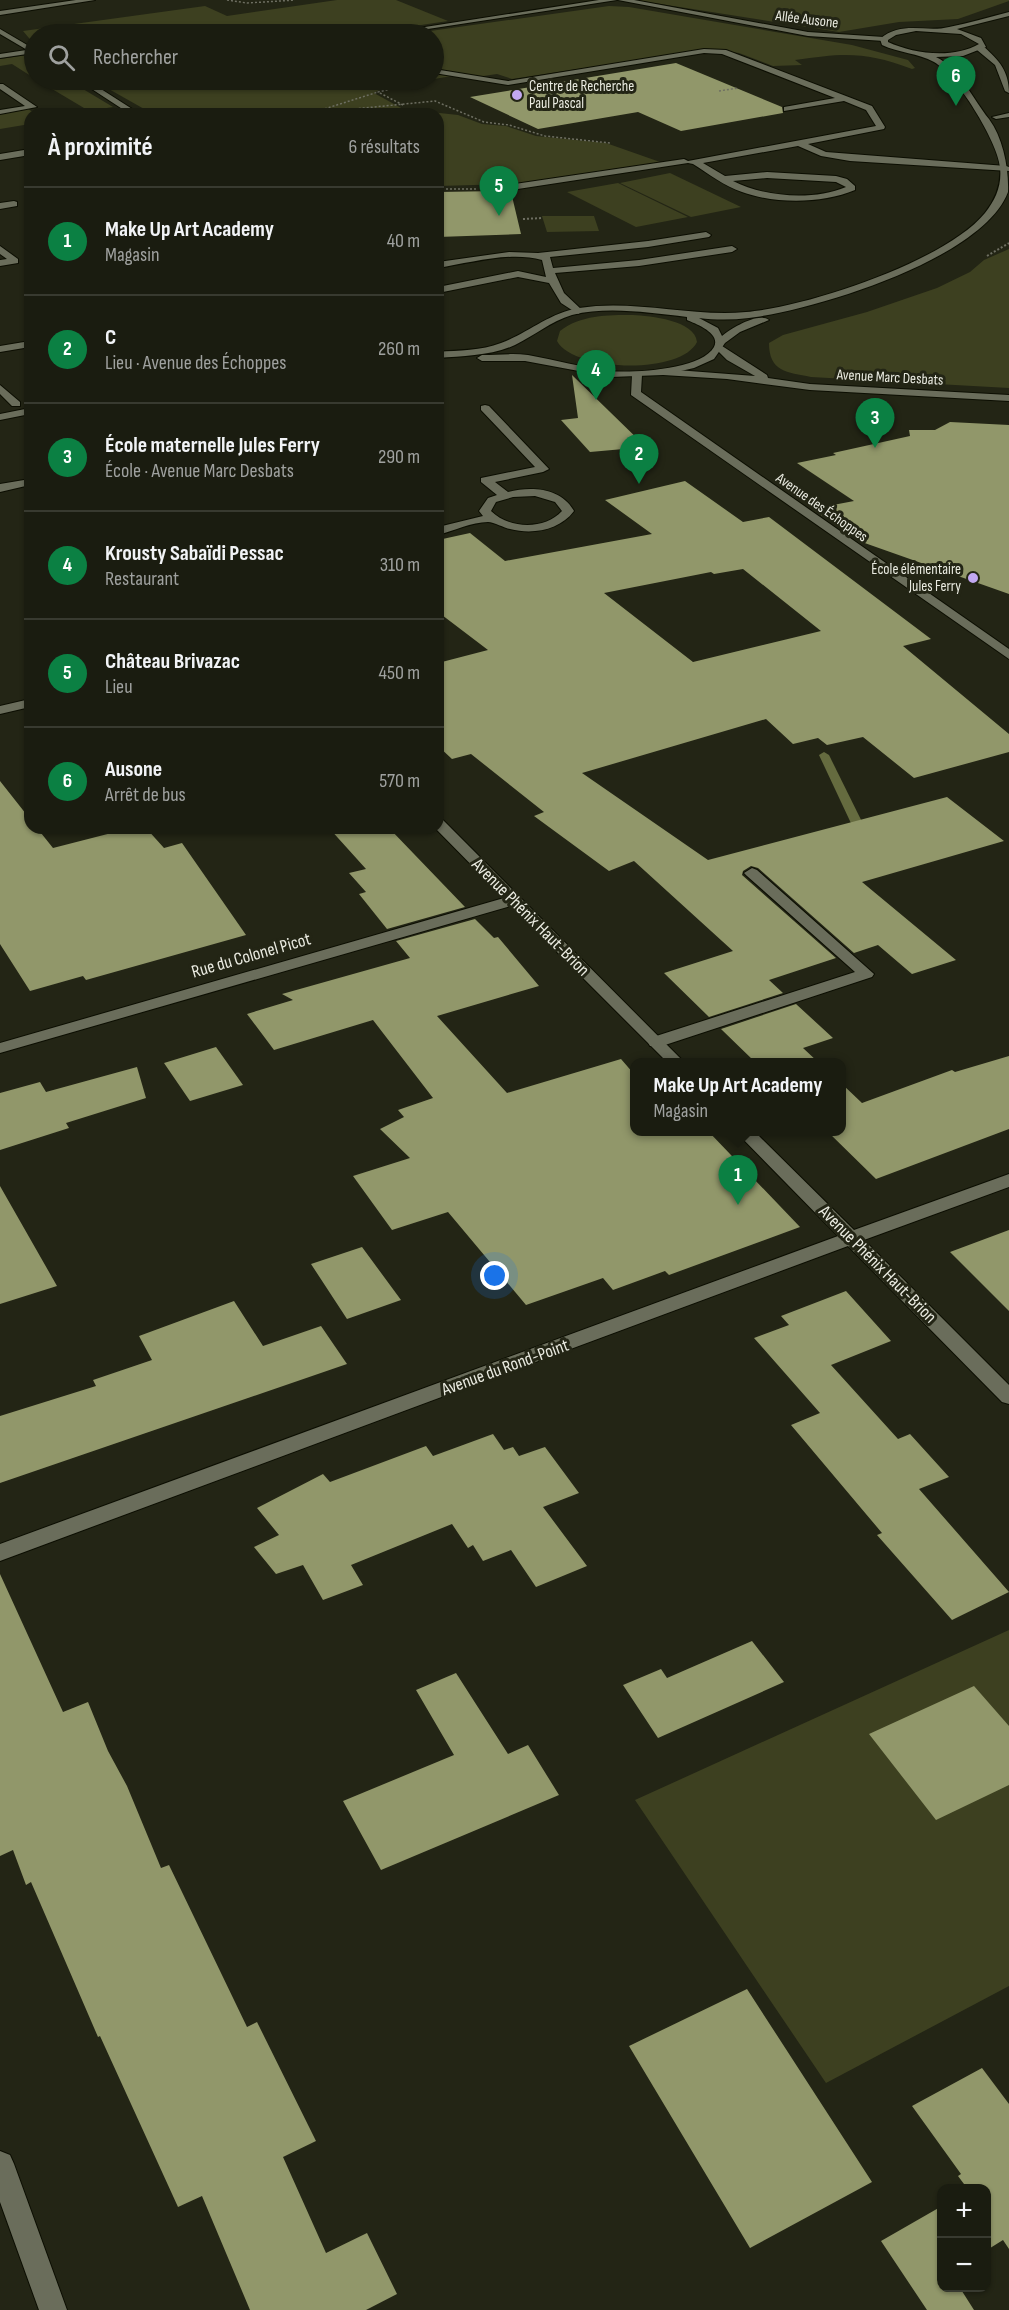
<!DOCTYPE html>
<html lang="fr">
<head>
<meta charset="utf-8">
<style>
	:root { --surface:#1a1c10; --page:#232519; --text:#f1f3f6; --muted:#9fa19f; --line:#383a30; --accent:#0b8043 }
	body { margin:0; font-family:"Sofia Sans Condensed",sans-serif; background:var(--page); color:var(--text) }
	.controls { position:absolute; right:18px; bottom:18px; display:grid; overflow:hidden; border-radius:12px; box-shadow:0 2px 4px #0004 }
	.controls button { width:54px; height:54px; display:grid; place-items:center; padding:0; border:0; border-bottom:2px solid var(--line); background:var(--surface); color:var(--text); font:30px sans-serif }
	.you { position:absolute; left:495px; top:1276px; width:21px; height:21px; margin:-15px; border:4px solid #fff; border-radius:50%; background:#1a73e8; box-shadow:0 0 0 9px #1a73e833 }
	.badge { display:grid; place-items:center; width:39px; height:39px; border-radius:50%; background:var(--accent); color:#fff; font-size:20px; font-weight:700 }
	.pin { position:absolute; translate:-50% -50px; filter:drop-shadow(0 2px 3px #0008) }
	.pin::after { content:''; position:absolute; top:32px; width:21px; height:18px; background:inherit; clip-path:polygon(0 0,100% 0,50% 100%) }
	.popup { position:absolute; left:630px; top:1058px; width:216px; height:78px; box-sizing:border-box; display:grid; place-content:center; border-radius:12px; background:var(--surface); filter:drop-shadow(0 2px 4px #0005); font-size:20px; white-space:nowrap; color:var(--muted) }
	.popup b { font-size:22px; color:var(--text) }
	.popup::after { content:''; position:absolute; left:50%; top:100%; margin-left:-12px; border:12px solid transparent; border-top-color:var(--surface) }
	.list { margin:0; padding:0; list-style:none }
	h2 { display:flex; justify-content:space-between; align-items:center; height:78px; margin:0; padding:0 24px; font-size:26px }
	h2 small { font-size:20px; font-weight:400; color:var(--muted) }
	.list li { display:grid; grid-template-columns:39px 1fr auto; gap:18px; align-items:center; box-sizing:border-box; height:108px; padding:0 24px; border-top:2px solid var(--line) }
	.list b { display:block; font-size:22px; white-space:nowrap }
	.list p { margin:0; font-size:20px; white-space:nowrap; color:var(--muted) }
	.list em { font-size:20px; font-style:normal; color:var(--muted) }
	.icon { flex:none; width:33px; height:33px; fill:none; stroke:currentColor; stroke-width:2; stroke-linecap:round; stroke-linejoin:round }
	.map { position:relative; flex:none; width:1009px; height:2310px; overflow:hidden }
	.search { position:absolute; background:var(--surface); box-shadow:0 2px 4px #0004; left:24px; top:24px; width:420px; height:66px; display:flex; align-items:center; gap:15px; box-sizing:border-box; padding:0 21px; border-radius:33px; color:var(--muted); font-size:22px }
	.panel { position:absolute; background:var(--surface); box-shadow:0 2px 4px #0004; left:24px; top:108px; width:420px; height:726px; border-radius:18px }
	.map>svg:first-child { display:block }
	.green { fill:#3d4020 }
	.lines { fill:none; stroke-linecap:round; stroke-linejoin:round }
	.stream { fill:#656b3f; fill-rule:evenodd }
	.building { fill:#91976a; fill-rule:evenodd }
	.service-casing { stroke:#0c0e02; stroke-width:2 }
	.minor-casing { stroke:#0c0e02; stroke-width:2 }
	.tertiary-casing { stroke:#0c0e02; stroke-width:2 }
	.secondary-casing { stroke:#0c0e02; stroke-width:2 }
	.path-far1 { stroke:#6e6f62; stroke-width:1.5; stroke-dasharray:2 2; stroke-linecap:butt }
	.path { stroke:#6e6f62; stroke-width:2; stroke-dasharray:2 2; stroke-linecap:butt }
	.service { fill:#6a6d5b; fill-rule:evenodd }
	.minor { fill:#6a6d5b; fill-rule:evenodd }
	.tertiary { fill:#6a6d5b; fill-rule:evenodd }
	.secondary { fill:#6a6d5b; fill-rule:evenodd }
	.poi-dot { fill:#c2a8f2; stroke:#232515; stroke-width:2 }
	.labels { text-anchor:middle; stroke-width:6; stroke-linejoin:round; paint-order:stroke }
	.far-street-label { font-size:15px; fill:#eaebe1; stroke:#232515 }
	.far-poi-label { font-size:15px; fill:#eaebe1; stroke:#232515; text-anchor:start }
	.street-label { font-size:18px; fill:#eaebe1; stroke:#232515 }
</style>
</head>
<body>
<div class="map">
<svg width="1009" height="2310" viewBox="0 0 1009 2310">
	<rect width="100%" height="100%" fill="#232515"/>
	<!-- green -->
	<path class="green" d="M337 0H396L448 21 361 34H34V44L23 31 205 6 227 16Z
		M635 0H1009V1L958 19 899 22 839 32Z
		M609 6 629 7 852 45 908 60 915 68 912 69C865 51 843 53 795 60L802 65 773 66 739 53 709 49 512 79 497 74 470 78 452 76 434 79V34H409Z
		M27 55 34 60V78L12 64 0 66V59Z
		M37 80H68L113 107 76 113 72 111 84 108Z
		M117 80H433L383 88 374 93 403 109 458 115 482 124 506 126 536 136 606 143 660 162 513 184 438 186V114H153L107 88 110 83Z
		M28 109 36 114H30V124L0 129V114Z
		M670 173 741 207 691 217 620 183Z
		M618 183 688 217 636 227 567 192Z
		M542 216H594L599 231 547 232Z
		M1009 249V388L811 377C787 372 769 372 769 343L783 335 867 312 937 288 970 272 984 260Z
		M633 315C650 316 695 320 697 342 681 375 574 372 557 341L560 331C580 315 608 315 633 315Z
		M1009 1630V1986L826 2083 635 1800Z"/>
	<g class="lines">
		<!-- stream -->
		<path class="stream" d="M824 752 829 755 869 836 867 838 863 839 857 836 819 755Z"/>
	</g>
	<!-- building -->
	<path class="building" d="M676 63 782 107 783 113 681 131 638 112 538 129 470 97Z
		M499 191 511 192 521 234 438 237V192Z
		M572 375 646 447 590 452 561 420 578 418Z
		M950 422 1009 425V594L859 541 812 509 854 501 797 463 836 455 833 453 910 436 909 430H935Z
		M685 481 743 522 769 517 931 639 903 646 1009 734V752L914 778 863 737 827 745 818 738 793 744 766 719 582 773 708 860 947 797 1004 841 862 882 956 960 912 974 878 945 854 953 758 868 751 866 743 871 742 875 836 958 769 980 783 993 709 1017 664 973 733 951 634 861 609 871 534 816 544 812 471 754 452 759 438 746V663L488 650 438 612V540L470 533 505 561 652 534 605 500ZM743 569 821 631 693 662 604 593 711 572 714 574Z
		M0 781 30 819V828H37L53 848 131 828H146L164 848 182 843 246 935 86 980 83 976 30 991 0 944Z
		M329 828H389L465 907 387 929 359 894 366 892 349 873 366 869Z
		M475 919 494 938 498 937 539 986 437 1016 507 1093 621 1059 634 1074V1131H708L800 1227 669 1275 665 1271 613 1290 603 1278 526 1305 448 1212 392 1230 353 1176 410 1158 380 1129 404 1117 398 1110 433 1098 373 1020 274 1050 247 1014 293 1000 282 994 410 958 396 941Z
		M796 1004 833 1038 803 1048 818 1062H755L721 1029Z
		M216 1047 243 1085 190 1101 164 1063Z
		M1009 1056V1129L876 1179 827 1131H842V1084L862 1103 952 1070 955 1072Z
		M137 1067 146 1098 66 1123 69 1128 0 1150V1093L40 1082 46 1092Z
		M0 1186 57 1286 0 1304Z
		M1009 1230V1311L950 1252Z
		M362 1247 401 1300 347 1319 311 1264Z
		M846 1291 891 1341 831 1365 898 1439 910 1434 949 1477 919 1489 1009 1592 952 1620 877 1535 882 1533 791 1425 820 1413 754 1338 789 1325 781 1316Z
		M234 1301 263 1346 321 1326 347 1364 0 1483V1416L96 1386 93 1380 152 1360 139 1336Z
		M493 1434 504 1450 513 1447 519 1456 545 1447 579 1493 543 1507 587 1566 536 1587 511 1550 483 1561 473 1545 468 1548 452 1524 351 1565 363 1585 323 1600 303 1565 276 1574 254 1547 279 1535 257 1508 323 1474 330 1482 426 1446 433 1456Z
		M0 1574 63 1712 88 1702 108 1751 127 1786 161 1868 169 1865 247 2027 257 2022 316 2141 283 2157 326 2253 367 2233 397 2294 366 2310H250L202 2196 178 2207 100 2036 98 2037 31 1882 26 1885 13 1850 0 1856Z
		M752 1641 784 1682 658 1738 623 1685 661 1669 667 1678Z
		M456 1673 508 1754 528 1745 559 1795 381 1870 343 1801 454 1755 416 1690Z
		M974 1686 1009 1726V1785L936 1820 869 1734Z
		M747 1989 872 2182 750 2248 629 2046Z
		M982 2068 1009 2104V2249L1003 2240 987 2250V2188H967L958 2176 961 2174 912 2106Z
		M942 2206V2288H960L974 2310H927L881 2241Z"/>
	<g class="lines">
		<defs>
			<path id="service" d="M977 46H983C999 60 1009 71 1009 93L1005 91 995 65 977 50Z
				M33 49 34 53 0 58V54Z
				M704 49 726 50 872 106 885 127 884 129 808 144 826 152 1006 166 1009 167V171L850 161 821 156 798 146 703 163 725 176 767 172 836 176 847 179 855 186V190C822 204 775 204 742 192 724 186 709 174 693 164L688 163 504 191 501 190V186L684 159 688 161 876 126 866 110 844 101 784 111V107L835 98 722 54 704 53 508 85 434 73V69L508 81ZM767 178 836 182 846 187C813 201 764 197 733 181Z
				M0 84H3L37 107 0 114V110L25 106 0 89Z
				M1009 113V117L996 119 992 117Z
				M14 201 17 202V206L0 209V203Z
				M706 232 711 235 709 237 648 247 550 257 553 268 639 260 732 246 737 249 732 252 639 266 555 273 564 293 583 311 578 314 561 303 549 283 518 277 438 293V287L518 271 546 277 542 260C510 251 470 263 438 268V262L509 252 538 253 648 241Z
				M0 246 18 259V263L0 266V260L7 259 0 254Z
				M30 341V347L0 352V346Z
				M485 405 489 406 549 469 543 472 495 482 508 492C532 486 561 488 574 511 560 530 533 535 510 529 504 528 494 522 488 522 472 522 453 531 438 535V527L483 516 479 511 488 498 497 495 481 482V478L535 467 481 410V406ZM535 496 555 502 562 511C545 530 509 529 491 511L496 502 513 497Z
				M30 479V485L0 492V484Z
				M752 868 757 870 874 974 872 977 662 1046H650L648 1042 650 1038 855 972 747 876 744 873Z"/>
			<path id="minor" d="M76 0H95L0 15V11Z
				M599 0H617L395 34H380Z
				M618 0H634L808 32 884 37 888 39 884 41 808 36Z
				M0 29 34 49V54L0 34Z
				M78 80H87L140 114H130Z
				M30 149V155L0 160V154Z
				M637 372 642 375 641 392 1009 649V659L631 395 632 375Z
				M30 699V707L0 714V706Z
				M438 819 443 820 684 1062H667L511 906 0 1053V1043L504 898 435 828H438Z
				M736 1132H755L854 1230 1009 1174V1187L864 1240 1009 1385V1404L1002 1402 848 1246 0 1561V1544L838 1236Z
				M0 2151 10 2155 14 2164 67 2310H39L0 2202Z"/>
			<path id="tertiary" d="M719 344 767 375 768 378 810 384 1009 395V401L810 390 727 379 663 375 658 372 663 369 755 376 727 360 714 347Z
				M0 385 20 402V406H12L0 394Z"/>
			<path id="secondary" d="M1009 12V16L957 29 981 38 986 47 963 56 936 57C959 68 973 99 989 119 1003 138 1009 168 1008 192 983 259 815 310 749 318 732 320 715 320 699 318L718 328 722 336C732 328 758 312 769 320L740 332 725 343 714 359 694 368 663 375 611 377 525 361H482L477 358 482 355C497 355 513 353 528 355 555 360 582 367 609 371 633 373 701 370 714 347 721 333 696 324 687 320V317C649 313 609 306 572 315 551 321 534 336 515 345 491 356 464 356 438 358V352C459 350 481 351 501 343 528 333 549 313 579 308 634 299 690 317 746 312 807 307 946 261 985 213 996 199 1002 185 1000 167 998 142 956 74 934 62 918 53 899 53 882 45L880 39C902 20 926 33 949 27 969 23 989 17 1009 12ZM916 31 961 34 979 44C953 59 914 54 888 42V40L896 35Z
				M30 408V414L0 420V414Z"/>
		</defs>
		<!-- service casing -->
		<use href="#service" class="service-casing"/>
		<!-- minor casing -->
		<use href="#minor" class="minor-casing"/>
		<!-- tertiary casing -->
		<use href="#tertiary" class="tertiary-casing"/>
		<!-- secondary casing -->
		<use href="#secondary" class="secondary-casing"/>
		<!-- path-far1 -->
		<path class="path-far1" d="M227 0 247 3
			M247 3 295 0
			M719 91 738 88
			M403 105 378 92 413 84
			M321 110 378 92
			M68 111 72 114
			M303 114 435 101 484 122 509 125 545 136 610 143
			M438 189H476"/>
		<!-- path -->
		<path class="path" d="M523 219 543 218
			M987 256 1009 243"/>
		<!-- service -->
		<use href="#service" class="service"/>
		<!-- minor -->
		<use href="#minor" class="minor"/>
		<!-- tertiary -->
		<use href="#tertiary" class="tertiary"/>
		<!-- secondary -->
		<use href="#secondary" class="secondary"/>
	</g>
	<!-- markers -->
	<g class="poi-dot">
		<circle cx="517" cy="95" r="6"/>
		<circle cx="973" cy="578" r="6"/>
	</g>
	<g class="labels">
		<!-- far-street labels -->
		<g class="far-street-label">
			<text transform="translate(807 19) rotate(7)" y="5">Allée Ausone</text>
			<text transform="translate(890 377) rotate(3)" y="5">Avenue Marc Desbats</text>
			<text transform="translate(822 507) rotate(35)" y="5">Avenue des Échoppes</text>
		</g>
		<!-- far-poi labels -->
		<g class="far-poi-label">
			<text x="529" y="91">Centre de Recherche<tspan x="529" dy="17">Paul Pascal</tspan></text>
			<text x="961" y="574" text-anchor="end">École élémentaire<tspan x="961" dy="17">Jules Ferry</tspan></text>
		</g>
		<!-- street labels -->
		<g class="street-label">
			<text transform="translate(531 917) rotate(45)" y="6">Avenue Phénix Haut-Brion</text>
			<text transform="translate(251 955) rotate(-16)" y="6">Rue du Colonel Picot</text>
			<text transform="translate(878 1264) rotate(45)" y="6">Avenue Phénix Haut-Brion</text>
			<text transform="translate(505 1367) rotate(-20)" y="6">Avenue du Rond-Point</text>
		</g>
	</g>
</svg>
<div class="controls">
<button>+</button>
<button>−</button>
</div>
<div class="you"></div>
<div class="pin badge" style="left:738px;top:1205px">1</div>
<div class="popup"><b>Make Up Art Academy</b>Magasin</div>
<div class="pin badge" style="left:639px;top:484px">2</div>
<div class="pin badge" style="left:875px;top:448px">3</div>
<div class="pin badge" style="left:596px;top:400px">4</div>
<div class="pin badge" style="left:499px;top:216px">5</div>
<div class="pin badge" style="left:956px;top:106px">6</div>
<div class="search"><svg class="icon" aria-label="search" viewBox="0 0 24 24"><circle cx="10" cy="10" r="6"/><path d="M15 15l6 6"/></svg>Rechercher</div>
<section class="panel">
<h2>À proximité<small>6 résultats</small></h2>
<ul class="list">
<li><span class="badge">1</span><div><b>Make Up Art Academy</b><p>Magasin</p></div><em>40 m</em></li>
<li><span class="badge">2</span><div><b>C</b><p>Lieu · Avenue des Échoppes</p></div><em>260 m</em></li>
<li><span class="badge">3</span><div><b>École maternelle Jules Ferry</b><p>École · Avenue Marc Desbats</p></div><em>290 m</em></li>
<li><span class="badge">4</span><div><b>Krousty Sabaïdi Pessac</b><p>Restaurant</p></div><em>310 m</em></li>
<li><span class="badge">5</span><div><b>Château Brivazac</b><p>Lieu</p></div><em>450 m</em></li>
<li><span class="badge">6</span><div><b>Ausone</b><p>Arrêt de bus</p></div><em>570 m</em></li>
</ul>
</section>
</div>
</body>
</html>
